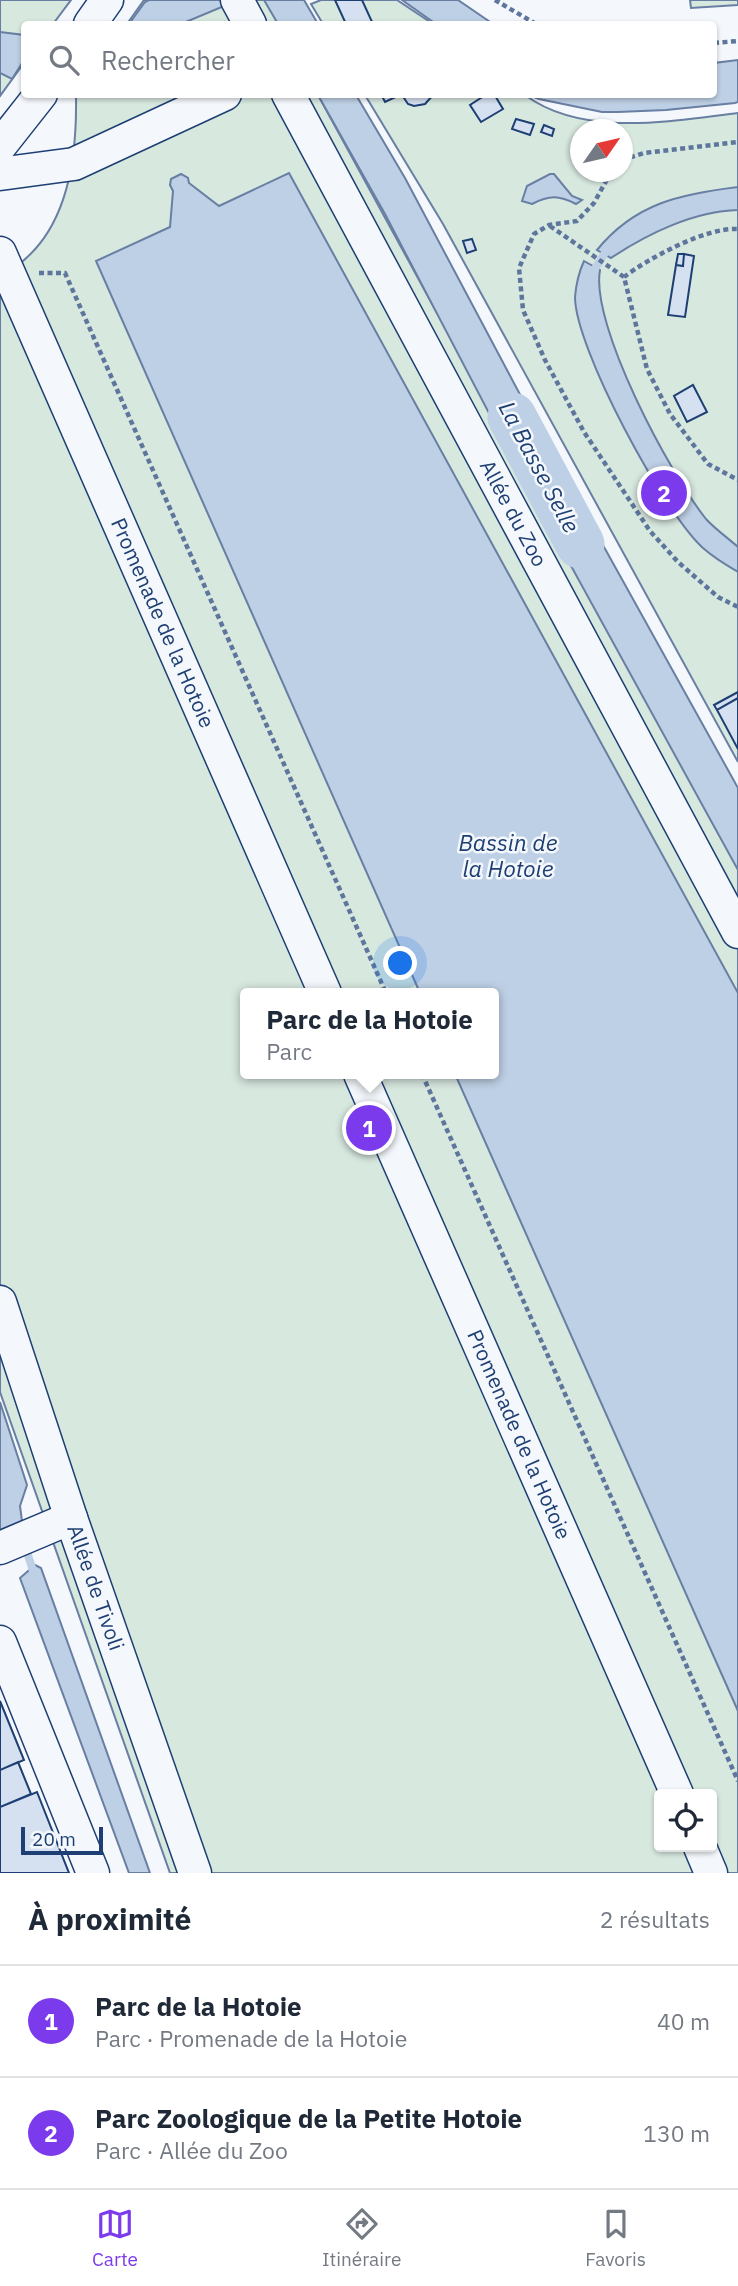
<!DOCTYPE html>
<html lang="fr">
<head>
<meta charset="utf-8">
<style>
	:root { --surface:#fff; --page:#f6f6f7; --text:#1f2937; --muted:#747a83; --line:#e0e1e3; --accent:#7c3aed }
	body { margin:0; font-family:"IBM Plex Sans",sans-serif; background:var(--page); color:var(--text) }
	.controls { position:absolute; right:21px; bottom:21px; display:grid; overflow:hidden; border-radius:7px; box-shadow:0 2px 5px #0004 }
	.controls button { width:63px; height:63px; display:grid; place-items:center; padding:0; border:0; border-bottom:2px solid var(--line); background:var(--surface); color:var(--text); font:35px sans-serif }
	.compass { position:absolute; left:570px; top:119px; width:63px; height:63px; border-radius:50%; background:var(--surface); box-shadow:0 2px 5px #0004; rotate:56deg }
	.scale { position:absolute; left:21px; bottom:18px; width:82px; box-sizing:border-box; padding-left:7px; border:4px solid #1d3f73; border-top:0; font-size:19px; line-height:24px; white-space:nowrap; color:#1d3f73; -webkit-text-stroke:5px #f4f7fb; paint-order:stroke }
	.you { position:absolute; left:401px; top:964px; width:24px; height:24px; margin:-18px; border:5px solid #fff; border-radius:50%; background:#1a73e8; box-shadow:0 0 0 10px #1a73e833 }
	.badge { display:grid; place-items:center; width:46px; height:46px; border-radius:50%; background:var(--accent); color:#fff; font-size:23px; font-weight:700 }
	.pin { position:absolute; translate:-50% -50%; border:4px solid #fff; box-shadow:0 2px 7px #0006 }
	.popup { position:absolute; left:240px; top:988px; width:259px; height:91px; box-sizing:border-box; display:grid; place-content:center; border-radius:7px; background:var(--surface); filter:drop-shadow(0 2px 5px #0005); font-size:23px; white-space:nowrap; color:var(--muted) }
	.popup b { font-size:26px; color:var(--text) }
	.popup::after { content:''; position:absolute; left:50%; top:100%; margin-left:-14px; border:14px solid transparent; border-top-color:var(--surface) }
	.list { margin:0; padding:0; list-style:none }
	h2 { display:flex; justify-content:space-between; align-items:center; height:91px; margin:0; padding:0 28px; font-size:30px }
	h2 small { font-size:23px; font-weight:400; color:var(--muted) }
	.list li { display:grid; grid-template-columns:46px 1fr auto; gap:21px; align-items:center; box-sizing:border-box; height:112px; padding:0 28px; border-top:2px solid var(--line) }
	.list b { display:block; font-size:26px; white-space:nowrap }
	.list p { margin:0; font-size:23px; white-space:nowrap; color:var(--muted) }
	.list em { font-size:23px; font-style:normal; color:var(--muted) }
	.icon { flex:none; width:38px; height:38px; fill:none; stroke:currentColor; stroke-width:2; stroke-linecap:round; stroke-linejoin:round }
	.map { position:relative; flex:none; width:738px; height:1873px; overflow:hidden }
	.search { position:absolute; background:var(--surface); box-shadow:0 2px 5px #0004; left:21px; right:21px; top:21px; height:77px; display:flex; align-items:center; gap:18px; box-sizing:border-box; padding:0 24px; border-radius:7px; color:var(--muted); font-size:26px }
	.sheet { height:315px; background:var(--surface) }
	nav { display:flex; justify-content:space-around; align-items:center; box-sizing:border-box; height:98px; border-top:2px solid var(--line); background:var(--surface); font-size:19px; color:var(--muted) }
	nav a { display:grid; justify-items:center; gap:4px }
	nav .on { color:var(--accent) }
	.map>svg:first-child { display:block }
	.green { fill:#d7e8df; stroke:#687fa3; stroke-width:2; fill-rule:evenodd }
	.water { fill:#bed0e5; stroke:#687fa3; stroke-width:2 }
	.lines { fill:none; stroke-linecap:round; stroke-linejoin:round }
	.stream { stroke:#bed0e5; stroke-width:8 }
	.river { stroke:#bed0e5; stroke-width:49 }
	.building { fill:#d5e0f0; stroke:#1d3f73; stroke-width:2 }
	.minor-casing { stroke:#1d3f73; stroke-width:35 }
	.path { stroke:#5e769c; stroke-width:4.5; stroke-dasharray:5 3.5; stroke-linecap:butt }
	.minor { stroke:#f4f7fb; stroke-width:32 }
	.labels { text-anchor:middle; stroke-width:5; stroke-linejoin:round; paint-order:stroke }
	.street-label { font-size:21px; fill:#1d3f73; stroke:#f4f7fb }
	.water-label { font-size:23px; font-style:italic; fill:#1d3f73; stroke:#f4f7fb }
</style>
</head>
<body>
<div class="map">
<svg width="738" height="1873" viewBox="0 0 738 1873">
	<rect width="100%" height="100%" fill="#f4f7fb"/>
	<!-- green -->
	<path class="green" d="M0 0H71L53 24H24V63L0 96Z
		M144 0H266L280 24H127Z
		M321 0H397L433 24H323L311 4Z
		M690 0H738V5L691 8Z
		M79 95H318L738 864V1873H170L0 1392V276C66 243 77 164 76 98ZM245 993H493V1074H245ZM659 1794H712V1847H659Z
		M365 95H525C583 138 672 121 738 113V762L443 224ZM580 130H622V172H580Z"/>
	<!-- water -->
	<path class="water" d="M149 0H227L229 4 181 24H129L145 2Z
		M264 0H304L318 24H278Z
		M402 0H458L493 24H436Z
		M0 32 24 35V60L12 79 0 73Z
		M738 60V102L735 103 666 110 618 112H602L539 99 529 95 714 94V63Z
		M318 95H356L405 178 558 466 526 484 385 214Z
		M289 173 738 993V1711L455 1074H493V993H420L96 261 170 227 173 191 170 185 171 179 181 174 188 178 189 183 219 206Z
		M550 174H554L572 196 582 200 576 204C559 195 549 195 532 204L522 201 527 186Z
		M738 187V210C694 211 647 234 611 258L597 250C635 203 681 194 738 187Z
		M584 261 600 270C590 325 670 474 706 519 715 529 728 538 738 547V572C726 565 713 557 703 548 664 513 575 348 575 297 576 285 579 272 584 261Z
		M564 475 738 788V870L531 493Z
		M0 1402 27 1485 20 1506 22 1521 0 1530Z
		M35 1565 41 1568 150 1873H129L20 1578Z"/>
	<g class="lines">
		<!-- stream -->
		<path class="stream" d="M591 275 608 248
			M25 1546 35 1577"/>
		<!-- river -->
		<path class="river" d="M512 417 580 544"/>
	</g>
	<!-- building -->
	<path class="building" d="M335 0H362L373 24H346Z
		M381 94H402L385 102Z
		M434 94 425 104 414 106 408 104 402 95Z
		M487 94H494L503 109 481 122 470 105Z
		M516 119 534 124 530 135 512 129Z
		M544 125 554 129 552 136 541 132Z
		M472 239 476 250 467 253 463 241Z
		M678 254H684L683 266 676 265Z
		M684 254 694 256 685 317 668 315 676 265 683 266Z
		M693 385 707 412 687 422 674 396Z
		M738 692V698L717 710 714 705Z
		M738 698V749L717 710Z
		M0 1701 24 1760 0 1770Z
		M18 1762 31 1794 0 1807V1770Z
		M37 1792 69 1873H0V1807Z"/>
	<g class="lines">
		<defs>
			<g id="minor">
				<path d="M237 0 250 24"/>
				<path d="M90 24 107 0"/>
				<path id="s1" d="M288 94 738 932"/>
				<path d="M0 146 41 94"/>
				<path d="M0 174 74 164 225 94"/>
				<path id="s2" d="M0 253 325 993"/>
				<path id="s3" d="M360 1074 677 1794"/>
				<path id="s4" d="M0 1302 71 1518 195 1873"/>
				<path d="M0 1548 71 1518"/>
				<path d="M0 1642 93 1873"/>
				<path d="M700 1847 711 1873"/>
			</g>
		</defs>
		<!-- minor casing -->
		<use href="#minor" class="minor-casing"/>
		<!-- path -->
		<path class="path" d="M495 0 536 24
			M714 43 738 41
			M622 160 644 153 738 142
			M611 172 594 203 577 221 549 225 534 234 519 268 523 310 545 360 584 432 650 531 678 562 718 597 738 607
			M550 226 624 277 647 369 670 414 708 464 738 480
			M39 273H65L386 993
			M624 277C649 258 706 227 738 229
			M422 1074 738 1781"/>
		<!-- minor -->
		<use href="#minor" class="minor"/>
	</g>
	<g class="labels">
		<!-- street labels -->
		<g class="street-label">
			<text dy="7" stroke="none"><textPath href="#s1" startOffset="476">Allée du Zoo</textPath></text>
			<text dy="7" stroke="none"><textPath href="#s2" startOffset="404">Promenade de la Hotoie</textPath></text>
			<text dy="7" stroke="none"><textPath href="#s3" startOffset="394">Promenade de la Hotoie</textPath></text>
			<text dy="7" stroke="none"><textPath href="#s4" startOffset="301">Allée de Tivoli</textPath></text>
		</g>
		<!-- water labels -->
		<g class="water-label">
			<text transform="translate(539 467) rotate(62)" y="8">La Basse Selle</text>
			<text x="508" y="851">Bassin de<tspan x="508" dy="26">la Hotoie</tspan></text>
		</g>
	</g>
</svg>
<div class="controls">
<button><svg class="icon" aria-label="locate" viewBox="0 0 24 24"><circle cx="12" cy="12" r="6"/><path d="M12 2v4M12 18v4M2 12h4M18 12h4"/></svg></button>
</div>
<svg class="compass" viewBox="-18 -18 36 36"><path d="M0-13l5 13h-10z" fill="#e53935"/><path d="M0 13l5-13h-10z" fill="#747a83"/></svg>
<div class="scale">20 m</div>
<div class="you"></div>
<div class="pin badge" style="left:369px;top:1128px">1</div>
<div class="popup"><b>Parc de la Hotoie</b>Parc</div>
<div class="pin badge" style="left:664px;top:493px">2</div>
<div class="search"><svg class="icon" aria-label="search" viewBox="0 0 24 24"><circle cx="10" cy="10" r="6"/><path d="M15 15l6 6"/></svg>Rechercher</div>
</div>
<section class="sheet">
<h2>À proximité<small>2 résultats</small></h2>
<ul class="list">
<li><span class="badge">1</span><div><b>Parc de la Hotoie</b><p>Parc · Promenade de la Hotoie</p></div><em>40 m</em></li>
<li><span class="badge">2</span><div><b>Parc Zoologique de la Petite Hotoie</b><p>Parc · Allée du Zoo</p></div><em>130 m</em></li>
</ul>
</section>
<nav>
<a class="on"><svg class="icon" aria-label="map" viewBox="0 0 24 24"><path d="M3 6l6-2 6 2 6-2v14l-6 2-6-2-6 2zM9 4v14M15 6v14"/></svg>Carte</a>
<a><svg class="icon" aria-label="directions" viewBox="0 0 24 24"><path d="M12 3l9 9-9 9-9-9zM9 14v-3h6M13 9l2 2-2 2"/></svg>Itinéraire</a>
<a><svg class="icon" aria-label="saved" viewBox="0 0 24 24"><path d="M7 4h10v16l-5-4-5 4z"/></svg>Favoris</a>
</nav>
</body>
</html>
